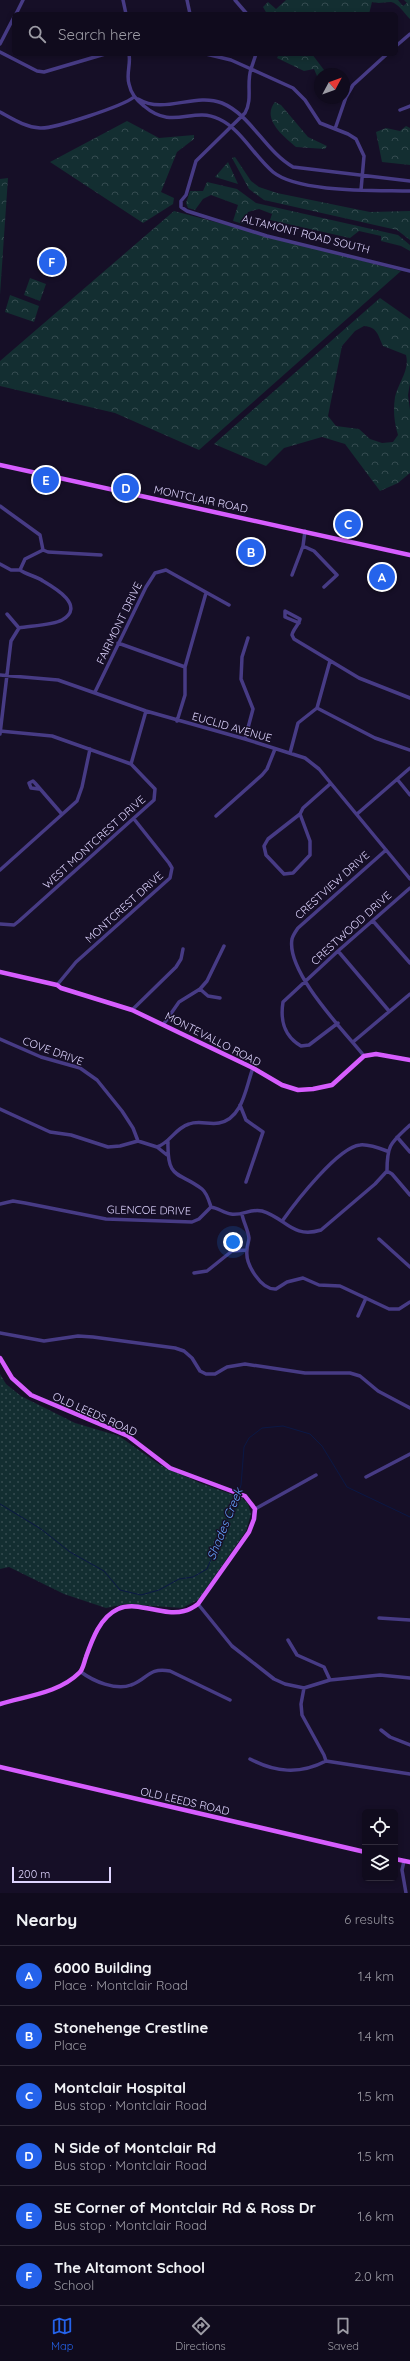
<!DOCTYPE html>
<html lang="en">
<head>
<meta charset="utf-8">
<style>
	:root { --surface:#100b1d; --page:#191426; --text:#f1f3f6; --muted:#9c9ba4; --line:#302b3b; --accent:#2563eb }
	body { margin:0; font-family:Quicksand,sans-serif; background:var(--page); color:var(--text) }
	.controls { position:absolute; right:12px; bottom:12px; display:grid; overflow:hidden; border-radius:6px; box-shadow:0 2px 6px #0003 }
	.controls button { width:36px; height:36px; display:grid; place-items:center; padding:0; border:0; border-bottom:1px solid var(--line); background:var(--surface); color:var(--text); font:20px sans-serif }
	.compass { position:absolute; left:314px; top:68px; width:36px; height:36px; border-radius:50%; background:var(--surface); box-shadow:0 2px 6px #0003; rotate:49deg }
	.scale { position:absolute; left:12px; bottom:10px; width:99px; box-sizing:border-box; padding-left:4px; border:2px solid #dfd5ff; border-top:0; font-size:11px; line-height:14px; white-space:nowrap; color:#dfd5ff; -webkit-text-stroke:3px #160f27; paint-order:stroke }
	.you { position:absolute; left:233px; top:1242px; width:14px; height:14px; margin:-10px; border:3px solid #fff; border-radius:50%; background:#1a73e8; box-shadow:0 0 0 6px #1a73e833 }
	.badge { display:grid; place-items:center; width:26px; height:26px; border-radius:50%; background:var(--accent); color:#fff; font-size:13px; font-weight:700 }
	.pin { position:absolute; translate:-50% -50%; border:2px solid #fff; box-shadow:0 1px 4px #0006 }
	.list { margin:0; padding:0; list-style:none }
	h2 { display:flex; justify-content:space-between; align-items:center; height:52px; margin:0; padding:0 16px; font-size:17px }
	h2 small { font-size:13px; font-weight:400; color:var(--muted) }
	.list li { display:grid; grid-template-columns:26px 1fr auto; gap:12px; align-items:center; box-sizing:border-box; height:60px; padding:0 16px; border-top:1px solid var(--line) }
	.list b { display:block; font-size:15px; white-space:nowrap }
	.list p { margin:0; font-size:13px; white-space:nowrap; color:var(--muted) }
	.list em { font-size:13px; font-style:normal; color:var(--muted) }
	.icon { flex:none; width:22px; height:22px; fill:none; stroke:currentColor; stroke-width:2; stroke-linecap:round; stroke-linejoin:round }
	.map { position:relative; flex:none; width:410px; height:1893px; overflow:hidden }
	.search { position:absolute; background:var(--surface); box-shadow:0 2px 6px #0003; left:12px; right:12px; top:12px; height:44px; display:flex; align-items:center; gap:10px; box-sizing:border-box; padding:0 14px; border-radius:6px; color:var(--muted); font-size:15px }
	.sheet { height:412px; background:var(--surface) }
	nav { display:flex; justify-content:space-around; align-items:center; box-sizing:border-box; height:56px; border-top:1px solid var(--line); background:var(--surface); font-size:11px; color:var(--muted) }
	nav a { display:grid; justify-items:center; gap:2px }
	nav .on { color:var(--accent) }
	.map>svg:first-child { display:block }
	.grass { fill:url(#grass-dots) }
	.forest { fill:url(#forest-crowns); fill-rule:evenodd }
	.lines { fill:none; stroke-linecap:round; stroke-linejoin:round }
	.stream { stroke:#0b1845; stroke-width:1 }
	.minor { stroke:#473b85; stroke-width:3.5 }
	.major { stroke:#d65dfe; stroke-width:4.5 }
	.labels { text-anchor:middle; stroke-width:3; stroke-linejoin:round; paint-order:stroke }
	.street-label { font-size:11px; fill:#dfd5ff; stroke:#160f27 }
	.water-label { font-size:12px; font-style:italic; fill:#64a3fe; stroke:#160f27 }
</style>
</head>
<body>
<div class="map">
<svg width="410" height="1893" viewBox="0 0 410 1893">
	<defs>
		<pattern id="grass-dots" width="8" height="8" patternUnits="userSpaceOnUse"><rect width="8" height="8" fill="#132e31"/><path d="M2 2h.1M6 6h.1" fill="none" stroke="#354b50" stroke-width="1.8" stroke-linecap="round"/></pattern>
		<pattern id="forest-crowns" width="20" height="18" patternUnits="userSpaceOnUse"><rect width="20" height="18" fill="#132e31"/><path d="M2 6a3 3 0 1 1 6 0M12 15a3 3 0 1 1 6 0" fill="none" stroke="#354b50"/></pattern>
	</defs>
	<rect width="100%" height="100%" fill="#160f27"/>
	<!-- grass -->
	<path class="grass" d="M0 1374 6 1384 21 1396 75 1423 119 1436 160 1465 200 1483 242 1498 248 1504 251 1514 246 1531 198 1600 182 1608 125 1604 106 1608 64 1594 9 1567 0 1569Z"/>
	<!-- forest -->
	<path class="forest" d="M286 0H398L403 6 407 3 404 0H410V19C405 14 398 3 391 2 383 2 380 4 372 2L369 14H267L263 7 268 2 276 9Z
		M279 54H312L327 74H320V83L314 69 304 71 277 58Z
		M275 102 281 105 308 137 327 146 325 149 296 147C284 137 261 119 275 102Z
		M127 121 159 138 194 135V139L177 152 161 192 174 198 173 204 143 223 50 162Z
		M406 126 410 128V165L382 162 376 132 386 128 400 131Z
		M235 157 251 181 259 187 277 193 370 212 410 211V240L397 230 264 200 249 189 232 158Z
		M228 162 238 184 215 177Z
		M8 178 0 295V179Z
		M207 182 237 189 256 203 398 235 410 245V251L401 246 381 241V236L359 231 350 238 270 220 272 214 259 209 248 212 243 224 233 221 238 205 211 195 203 199 195 210 188 208 186 203 190 191H203Z
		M174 211 401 271 199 450 115 413 0 386V361Z
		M30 278 46 284 40 301 24 295Z
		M10 295 39 306 34 322 5 312Z
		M380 298 410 319V383L408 395 410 410V473L398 483 380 491 345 444 322 437 284 448 266 466 214 444ZM364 326C377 327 378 335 383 346L406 355C410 370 398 383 395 397 393 410 394 422 398 435L393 442 382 443 370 439 359 429 336 426 328 416 342 346 355 331Z"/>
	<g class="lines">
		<!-- stream -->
		<path class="stream" d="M239 1491 241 1485 244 1447 249 1438 262 1428 283 1426 310 1434 322 1446 347 1487 410 1517
			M0 1504 41 1529 70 1552 104 1571 120 1590 141 1595 159 1590 179 1579 193 1577 207 1569 237 1496"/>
		<!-- minor -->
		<path class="minor" d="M123 0 126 14
			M187 0 190 14
			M235 0 247 14
			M16 14 23 0
			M0 44 14 17
			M396 46 410 34
			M0 52 37 71 44 72 105 54
			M129 54C131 64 126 74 129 84 131 94 136 100 144 106 173 131 192 106 219 119 241 129 254 156 273 172 299 193 376 190 410 191
			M206 54 231 60 251 69 256 54
			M138 99C165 115 194 92 222 103 251 115 265 151 293 167L410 181
			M400 110 410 106
			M0 112C13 119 25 127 40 128 54 129 123 106 134 97
			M335 129 346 97 353 85 387 54
			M361 190 364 156 356 139 348 134 320 123 305 100 293 88 251 69C246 84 253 99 245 113L196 161 186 195 181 201V207L187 211 267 236 410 271
			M0 506 40 535 43 550
			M305 531 303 546 314 551 337 575 324 587
			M0 564 11 570H20
			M20 570 25 559 43 550 48 552 101 555
			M292 575 303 546
			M7 614 19 628
			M299 623 285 617V611L300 619C299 625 293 629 292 635L294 639 359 678 410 698
			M118 643 185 667
			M0 675 58 680 146 711 245 739 305 758 319 769 410 879
			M95 692 146 587 155 573 166 570 229 605
			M317 708 375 738 410 750
			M177 721 185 695V667L206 593
			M0 731 52 736 131 764
			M0 734 11 641 19 628C30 626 53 625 62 620 86 606 55 588 43 581 36 576 27 575 20 570
			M245 739 253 709 241 679 242 657 248 638
			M290 753 298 723 317 708 330 661
			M397 779 410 795
			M39 789 31 788 29 783 33 781 35 783 61 813
			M300 814 310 841V855L293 873 284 874 266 855 264 846 268 839 300 814 303 808 330 784
			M357 814 410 768
			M216 816 262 775 267 769 275 749
			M0 870 77 801 82 787 90 749
			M373 921 410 963
			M0 924 14 925 19 921 154 800 155 789 131 764 146 711
			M338 951 389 1011
			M57 985 76 962 170 878 172 868 169 863 134 819
			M200 989 208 996 220 998
			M132 1010 176 967 181 959 183 949
			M338 1023 309 1045 301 1046C284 1036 280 1021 283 1002L338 951 410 888
			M163 1025 179 1002 200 989 207 981 224 946
			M0 1039 41 1057 80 1068 97 1080 122 1111 133 1128 138 1141
			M353 1042 410 994
			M364 1056C344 1031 286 972 292 939 293 935 296 931 298 928L386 850
			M240 1105 246 1120 263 1132 246 1182
			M0 1109 50 1132 71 1135 108 1147 120 1146 138 1141 157 1147 167 1155
			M397 1137 410 1152
			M157 1147C171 1142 174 1129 189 1124 199 1120 209 1125 219 1123 243 1119 246 1086 253 1068
			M387 1171 392 1174 410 1195
			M0 1204 13 1201 25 1203 106 1219 192 1222 199 1219 211 1207C209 1201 207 1193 202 1189 179 1171 167 1181 168 1142
			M211 1207C218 1208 224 1213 231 1214 242 1216 251 1208 262 1211 286 1218 292 1239 321 1230L375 1184 387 1171C387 1144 391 1143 410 1125
			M242 1214C243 1221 248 1230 249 1238 249 1242 247 1245 247 1250 245 1264 261 1290 276 1289L287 1282 303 1278 319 1285 340 1286 389 1309H399L410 1302
			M283 1220C295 1203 338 1147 360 1145 368 1144 379 1148 387 1151
			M379 1239 410 1267
			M194 1273 207 1271 232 1251 247 1250
			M358 1316 366 1298
			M0 1333 44 1341 78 1336 93 1337 175 1348 184 1351 192 1358 200 1371 206 1374H215L227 1367 245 1364 305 1373H350L360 1376 378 1391 410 1408
			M366 1477 410 1454
			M255 1509 316 1475
			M198 1604 232 1646 274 1679 285 1684 304 1688 330 1680 380 1675 410 1678
			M379 1618 410 1620
			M288 1640 297 1655 324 1667 330 1680
			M81 1672C93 1681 116 1691 131 1685 148 1679 148 1667 170 1671L230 1700
			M304 1688 301 1704 302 1715 324 1755 326 1761
			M381 1730 390 1737 410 1745
			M250 1759C275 1772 299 1775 326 1761L410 1774
			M404 1861 402 1870 406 1893"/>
		<!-- major -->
		<path class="major" d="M0 465 410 555
			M0 972 57 985 61 988 132 1010 253 1068 282 1085 298 1090 313 1089 332 1085 364 1056 376 1054 410 1060
			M0 1358 12 1378 31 1395 128 1436 170 1468 245 1496 255 1509 254 1519 249 1532 198 1604C194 1607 189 1610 184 1611 163 1617 138 1600 118 1609 100 1617 92 1640 86 1657 84 1662 83 1670 79 1673 59 1693 26 1696 0 1704
			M0 1767 365 1852
			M395 1859 410 1862"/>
	</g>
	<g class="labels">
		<!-- street labels -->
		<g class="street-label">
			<text transform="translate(306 234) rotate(14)" y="4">ALTAMONT ROAD SOUTH</text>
			<text transform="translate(201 499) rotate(12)" y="4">MONTCLAIR ROAD</text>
			<text transform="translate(119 623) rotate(-64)" y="4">FAIRMONT DRIVE</text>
			<text transform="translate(232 727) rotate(16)" y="4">EUCLID AVENUE</text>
			<text transform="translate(94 842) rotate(-42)" y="4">WEST MONTCREST DRIVE</text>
			<text transform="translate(332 885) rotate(-42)" y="4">CRESTVIEW DRIVE</text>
			<text transform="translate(124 907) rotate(-42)" y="4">MONTCREST DRIVE</text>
			<text transform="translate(351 928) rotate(-42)" y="4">CRESTWOOD DRIVE</text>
			<text transform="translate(213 1039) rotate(27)" y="4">MONTEVALLO ROAD</text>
			<text transform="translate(53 1051) rotate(20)" y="4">COVE DRIVE</text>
			<text transform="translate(149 1210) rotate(1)" y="4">GLENCOE DRIVE</text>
			<text transform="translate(95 1414) rotate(24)" y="4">OLD LEEDS ROAD</text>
			<text transform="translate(185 1801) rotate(13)" y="4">OLD LEEDS ROAD</text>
		</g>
		<!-- water labels -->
		<g class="water-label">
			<text transform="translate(225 1524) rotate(-68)" y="4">Shades Creek</text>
		</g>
	</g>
</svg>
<div class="controls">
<button><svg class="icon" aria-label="locate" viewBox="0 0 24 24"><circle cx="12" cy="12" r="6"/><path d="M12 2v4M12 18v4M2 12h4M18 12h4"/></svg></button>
<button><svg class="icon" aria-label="layers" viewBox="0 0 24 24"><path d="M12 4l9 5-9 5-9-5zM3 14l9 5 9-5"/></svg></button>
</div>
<svg class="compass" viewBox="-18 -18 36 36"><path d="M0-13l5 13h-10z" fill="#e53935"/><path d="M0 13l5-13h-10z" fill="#9c9ba4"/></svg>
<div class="scale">200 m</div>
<div class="you"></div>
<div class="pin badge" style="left:382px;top:577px">A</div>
<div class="pin badge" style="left:251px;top:552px">B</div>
<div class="pin badge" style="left:348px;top:524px">C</div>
<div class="pin badge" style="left:126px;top:488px">D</div>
<div class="pin badge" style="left:46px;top:480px">E</div>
<div class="pin badge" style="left:52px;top:262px">F</div>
<div class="search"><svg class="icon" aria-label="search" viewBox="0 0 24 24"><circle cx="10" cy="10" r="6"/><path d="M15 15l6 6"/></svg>Search here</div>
</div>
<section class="sheet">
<h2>Nearby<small>6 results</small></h2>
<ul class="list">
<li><span class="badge">A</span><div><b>6000 Building</b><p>Place · Montclair Road</p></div><em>1.4 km</em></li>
<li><span class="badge">B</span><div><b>Stonehenge Crestline</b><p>Place</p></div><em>1.4 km</em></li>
<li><span class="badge">C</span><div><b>Montclair Hospital</b><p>Bus stop · Montclair Road</p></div><em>1.5 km</em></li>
<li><span class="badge">D</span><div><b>N Side of Montclair Rd</b><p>Bus stop · Montclair Road</p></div><em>1.5 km</em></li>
<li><span class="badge">E</span><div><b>SE Corner of Montclair Rd &amp; Ross Dr</b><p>Bus stop · Montclair Road</p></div><em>1.6 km</em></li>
<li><span class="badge">F</span><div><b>The Altamont School</b><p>School</p></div><em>2.0 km</em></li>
</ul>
</section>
<nav>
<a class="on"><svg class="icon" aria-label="map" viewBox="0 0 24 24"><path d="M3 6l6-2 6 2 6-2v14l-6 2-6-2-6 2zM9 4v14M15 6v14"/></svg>Map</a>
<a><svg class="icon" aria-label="directions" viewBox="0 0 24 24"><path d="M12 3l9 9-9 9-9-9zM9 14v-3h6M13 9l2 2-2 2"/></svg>Directions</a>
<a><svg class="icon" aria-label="saved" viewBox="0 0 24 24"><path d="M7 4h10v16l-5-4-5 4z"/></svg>Saved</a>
</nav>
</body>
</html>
